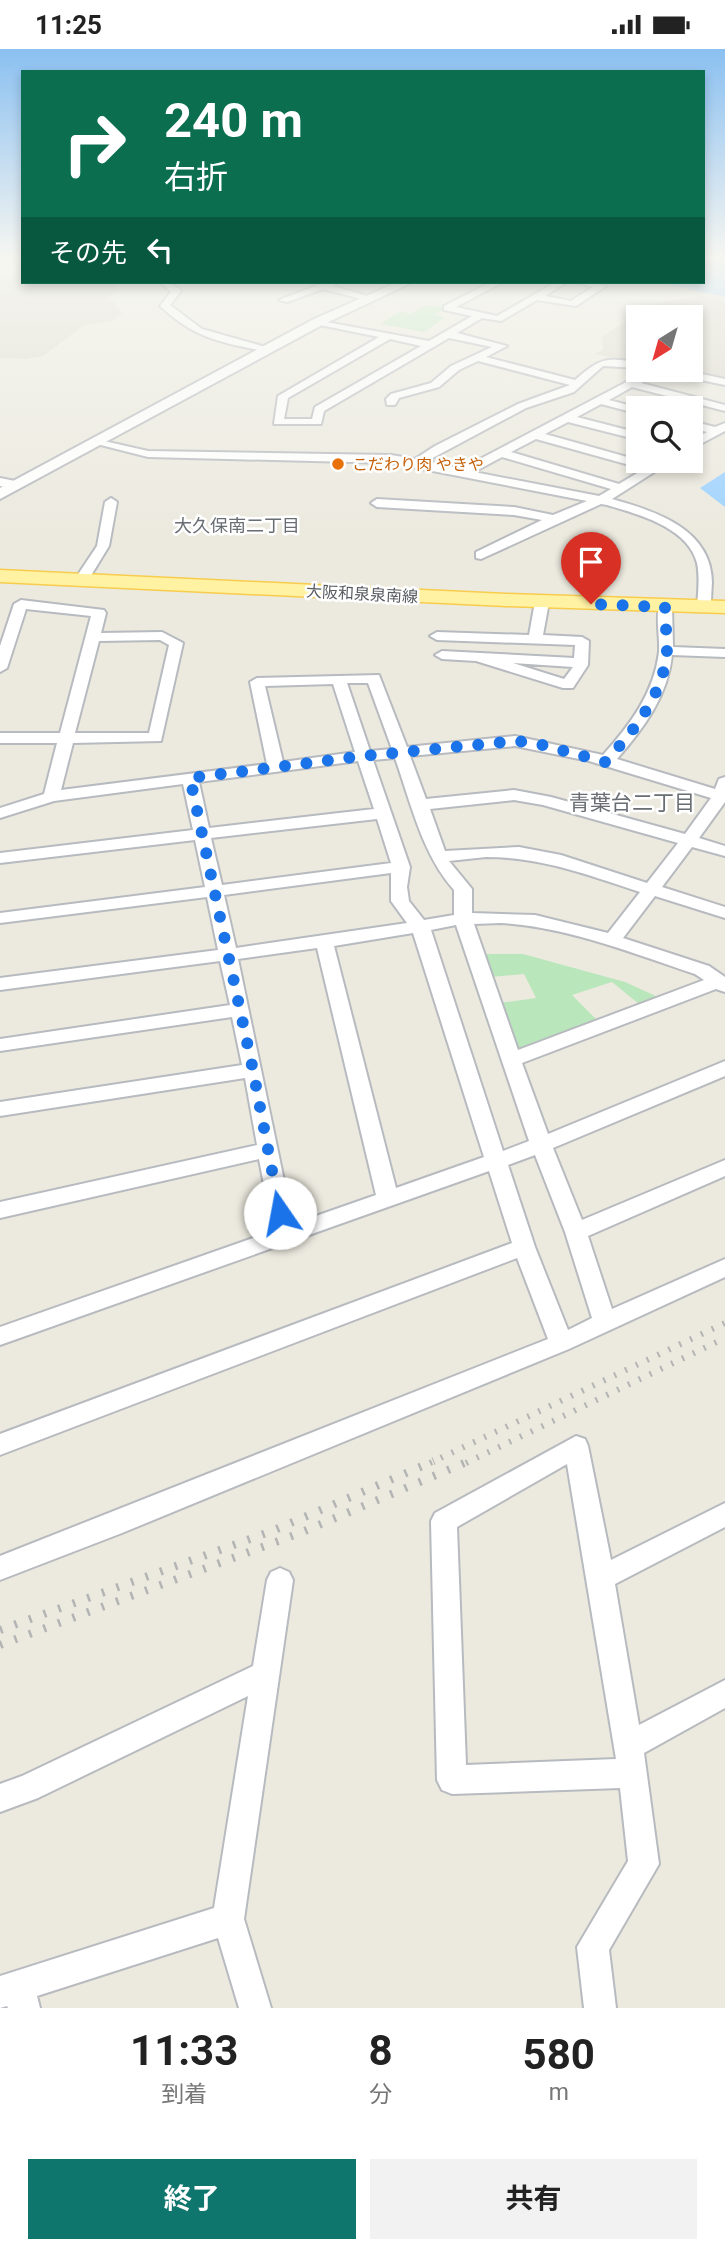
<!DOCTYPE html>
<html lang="ja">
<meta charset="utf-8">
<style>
:root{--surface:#fff;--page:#f2f2f2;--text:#222;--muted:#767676;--accent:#0f766e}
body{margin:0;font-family:Roboto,"Noto Sans JP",sans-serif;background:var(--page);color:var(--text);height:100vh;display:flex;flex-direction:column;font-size:26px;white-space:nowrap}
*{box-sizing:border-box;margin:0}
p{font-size:23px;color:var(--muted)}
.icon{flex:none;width:38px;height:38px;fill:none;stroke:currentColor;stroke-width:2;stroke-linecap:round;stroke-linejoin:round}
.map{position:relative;height:1959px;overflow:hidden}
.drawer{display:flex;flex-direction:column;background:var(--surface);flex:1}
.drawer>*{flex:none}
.hud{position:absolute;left:21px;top:21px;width:684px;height:214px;border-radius:0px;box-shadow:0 4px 10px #0003;background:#0b6e4f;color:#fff;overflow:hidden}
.needle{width:46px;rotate:217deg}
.controls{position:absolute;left:626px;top:256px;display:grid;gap:14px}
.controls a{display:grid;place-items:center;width:77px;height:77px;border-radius:0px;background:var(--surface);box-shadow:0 4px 10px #0003;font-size:35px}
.pin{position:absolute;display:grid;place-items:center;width:60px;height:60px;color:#fff;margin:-72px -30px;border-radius:50% 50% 50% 0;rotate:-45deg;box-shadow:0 0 7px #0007}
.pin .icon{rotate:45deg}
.me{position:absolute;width:77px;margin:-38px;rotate:348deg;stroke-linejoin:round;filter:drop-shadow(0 0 5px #0008)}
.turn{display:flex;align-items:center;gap:24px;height:147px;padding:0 28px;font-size:32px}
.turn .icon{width:91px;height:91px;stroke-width:2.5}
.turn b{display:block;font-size:49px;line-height:60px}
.then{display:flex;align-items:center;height:66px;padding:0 28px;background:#0003;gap:14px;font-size:26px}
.eta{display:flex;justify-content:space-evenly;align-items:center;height:119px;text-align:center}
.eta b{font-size:42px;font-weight:700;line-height:49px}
.cta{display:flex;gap:14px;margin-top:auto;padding:14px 28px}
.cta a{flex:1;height:80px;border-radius:0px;background:var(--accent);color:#fff;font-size:28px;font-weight:700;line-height:80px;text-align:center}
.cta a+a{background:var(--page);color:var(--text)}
.status{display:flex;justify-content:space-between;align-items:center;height:49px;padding:0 35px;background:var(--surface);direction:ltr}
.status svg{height:19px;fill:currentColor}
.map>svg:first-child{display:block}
.education{fill:#dcd9ce}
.green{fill:#bae6bb}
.water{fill:#9dd2ff}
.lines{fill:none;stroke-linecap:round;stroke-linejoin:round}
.minor-casing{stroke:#b7babf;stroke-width:4}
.tertiary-casing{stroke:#b7babf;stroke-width:4}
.primary-casing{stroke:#f8cc4d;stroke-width:3}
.minor{fill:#fff;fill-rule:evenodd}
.tertiary{fill:#fff;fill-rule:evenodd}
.primary{fill:#fff2a2;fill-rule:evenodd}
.rail-far1{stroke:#b3b4b4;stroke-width:6;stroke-dasharray:2 10;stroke-linecap:butt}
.rail{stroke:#b3b4b4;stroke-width:8;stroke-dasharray:2.5 13;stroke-linecap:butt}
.route{stroke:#1a73e8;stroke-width:12;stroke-dasharray:0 21.6}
.food-dot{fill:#e8710a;stroke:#fff;stroke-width:2.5}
.labels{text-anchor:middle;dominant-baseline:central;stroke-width:5;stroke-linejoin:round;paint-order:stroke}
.far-food-label{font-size:16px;fill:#c56008;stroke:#fff;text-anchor:start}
.far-street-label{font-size:16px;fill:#585c61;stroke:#fff}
.far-neighbourhood-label{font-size:18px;fill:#696e73;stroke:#fff}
.neighbourhood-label{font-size:21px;fill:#696e73;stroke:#fff}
</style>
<div class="status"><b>11:25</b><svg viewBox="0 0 49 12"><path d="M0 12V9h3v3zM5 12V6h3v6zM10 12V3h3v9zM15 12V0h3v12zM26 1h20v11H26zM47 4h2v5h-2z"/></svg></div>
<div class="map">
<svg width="725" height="1959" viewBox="0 0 725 1959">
<rect width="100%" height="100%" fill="#eceadf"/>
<path class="education" d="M23 226V233H121L109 248 122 264 112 272 83 277 43 307 26 310 0 309V231Z
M701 247 725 253V330L674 320H691V268H639V314L595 305 603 301 602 288 654 254Z"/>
<path class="green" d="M425 257 450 258 435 265 444 269 424 283 381 275 400 262 410 265Z
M484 905H523L625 933 658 948 639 955 612 933 572 946 597 971 524 999 517 998 500 954 536 949 524 925 491 928Z"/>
<path class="water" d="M704 210H725V248L657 233H704Z
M725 423V458L700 439Z"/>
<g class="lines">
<g class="minor-casing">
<path id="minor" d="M160 233C169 233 174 235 181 242L170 256 202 280 273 300 268 303C221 293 197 291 160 257L171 243Z
M326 233H338L333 237 374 249 369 252 323 240 287 253 279 251Z
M491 233H503L456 258 497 267 556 233H567L545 247 571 252 593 238 575 233H593L606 237 576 257 537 251 501 272 482 269 457 284 507 297 486 308 575 331C602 308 604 309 639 313V319L603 317 574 343 526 359 427 412 461 420 651 320H679L725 330V336L661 323 641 334 725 356V362L632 338 609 351 639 359V365L601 355 577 368 639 384V391L568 373 545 385 652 415 658 411H673L612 450C655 462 712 480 712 534 711 543 712 553 709 561L704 562 697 558C698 544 700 528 697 514 688 478 637 465 607 456L601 455 481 510 476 509V503L542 471 514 466 377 458 371 454 377 450 514 458 553 466 587 452 391 414 148 408 89 393 95 390 148 402 391 406 415 410 435 397 518 355 570 336 478 312 459 321 439 338 399 349 395 356H387L386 350 391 345 431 334 451 317 492 298 449 289 324 362 321 375H274L278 347 379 288 315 275V271L429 292 472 267 444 261V257ZM390 290 421 297 315 358 312 370H284L288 349ZM536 390 644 420 619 435 511 403ZM502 408 611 440 599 447 474 423Z
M691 372 715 378 725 374V382L691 400V392L707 383 691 379Z
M0 429 20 433 22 436 16 440 0 437Z
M111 449 117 453 109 497 87 533H77L75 530 97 497 105 453Z
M542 549 549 553 543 586 582 588 589 592 588 616 573 639H563L476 612 442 610 435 606 442 602 574 609 575 596 437 591 430 587 437 583 529 586 535 553ZM513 614 573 618 564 630Z
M21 551 104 561 106 564 101 584 162 583 183 594 161 692 73 694 61 741 267 715 250 633 257 629 379 626 407 698 515 687 603 706C630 676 654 644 659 603 660 587 655 568 660 554L665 553 672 557 673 598 725 600V608L672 606C668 647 643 680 617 710L715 740 719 730 725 728V753L699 789 725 797V807L692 798 662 838 725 858V869L655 847 623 889 709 917 725 928V943L716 940 522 1014 548 1085 725 1012V1027L553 1099 582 1171 725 1111V1127L588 1187 612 1260 725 1210V1228L569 1300 122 1484 0 1531V1507L548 1290 517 1209 0 1406V1385L512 1194 489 1122 0 1296V1278L273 1182 259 1110 0 1169V1153L257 1096 245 1029 0 1067V1053L242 1016 232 968 0 1002V990L230 956 220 912 0 941V929L218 901 207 848 0 874V864L205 838 195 791 0 814V804L193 781 183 735 54 752 0 769V759L44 745 57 694H0V684H60L91 567 26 560 7 619 0 623V597L14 555ZM160 591 169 596 149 684H75L99 592ZM347 634H368L392 700 370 702ZM333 635 355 703 283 713 265 637ZM515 697 589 712 711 749 685 785 551 748 514 741 426 750 410 707ZM395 709C411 754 422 805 454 841V866L424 871 409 852 407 838 410 818 373 711ZM358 712 374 760 209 779 199 733ZM514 751 543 756 678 794 647 834 561 806 519 798 445 802 430 760ZM377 770 391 814 222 836 211 789ZM486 808C542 808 588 826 640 843L608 884 535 866 472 864V840L449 812ZM391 824V852L407 874 236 899 224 846ZM501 874C568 878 632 904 695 925L704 931 518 1001 474 875ZM456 876 529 1092 503 1102 431 881ZM413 884 484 1108 396 1139 334 897ZM317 899 376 1146 293 1175 238 910ZM535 1106 565 1183 592 1269 568 1281 535 1198 508 1116Z
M576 1387 585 1390 588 1397 611 1511 725 1454V1478L615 1535 639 1676 725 1631V1659L644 1704 659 1815 609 1901 616 1959H584L577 1898 628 1812 620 1739 452 1745 442 1741 437 1731 431 1472 435 1464ZM567 1415 616 1710 466 1716 457 1478Z
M280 1519 289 1523 293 1531 244 1870 271 1959H239L218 1889 37 1947 40 1959H8L7 1957 0 1959V1927L214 1859 248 1647 38 1749 0 1763V1735L22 1727 253 1617 267 1531 271 1523Z"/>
</g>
<g class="tertiary-casing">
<path id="tertiary" d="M398 233H413L322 276 0 450V439L314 270Z"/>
</g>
<g class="primary-casing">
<path id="primary" d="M0 521 506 545 725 552V564L506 557 0 533Z"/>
</g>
<use href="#minor" class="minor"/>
<use href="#tertiary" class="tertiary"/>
<use href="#primary" class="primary"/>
<path class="rail-far1" d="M430 1414 725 1274
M466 1414 725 1289"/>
<path class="rail" d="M0 1581 272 1482 434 1412
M0 1596 300 1484 469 1412"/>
</g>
<linearGradient id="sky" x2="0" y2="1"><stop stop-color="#8ac0f1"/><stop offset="0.43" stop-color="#f6f6f1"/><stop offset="1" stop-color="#f6f6f1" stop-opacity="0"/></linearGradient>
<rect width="725" height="484" fill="url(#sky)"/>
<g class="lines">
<path class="route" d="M280 1164 253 1021 190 729 364 707 515 692 535 694 605 713C634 682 664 645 667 601 667 587 665 572 665 558L591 555"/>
</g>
<circle class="food-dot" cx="338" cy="415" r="7"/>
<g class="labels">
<g class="far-food-label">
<text x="352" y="415">こだわり肉 やきや</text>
</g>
<g class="far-street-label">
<text transform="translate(362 545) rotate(3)">大阪和泉泉南線</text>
</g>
<g class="far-neighbourhood-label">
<text x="237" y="476">大久保南二丁目</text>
</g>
<g class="neighbourhood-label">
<text x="632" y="754">青葉台二丁目</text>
</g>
</g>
</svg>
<div class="controls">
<a><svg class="needle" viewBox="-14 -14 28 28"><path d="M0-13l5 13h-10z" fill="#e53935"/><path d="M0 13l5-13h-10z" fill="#767676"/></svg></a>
<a><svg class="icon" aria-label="search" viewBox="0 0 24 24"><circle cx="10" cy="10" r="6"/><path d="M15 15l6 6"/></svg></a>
</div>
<div class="pin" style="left:591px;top:555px;background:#d93025"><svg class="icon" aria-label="arrive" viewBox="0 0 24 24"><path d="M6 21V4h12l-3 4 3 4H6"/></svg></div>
<svg class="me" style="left:280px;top:1164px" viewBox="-20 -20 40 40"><circle r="19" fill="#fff"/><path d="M0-13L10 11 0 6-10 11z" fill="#1a73e8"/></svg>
<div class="hud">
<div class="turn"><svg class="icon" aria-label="right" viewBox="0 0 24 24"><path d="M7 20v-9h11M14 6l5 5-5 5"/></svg><div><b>240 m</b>右折</div></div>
<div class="then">その先<svg class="icon" aria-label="left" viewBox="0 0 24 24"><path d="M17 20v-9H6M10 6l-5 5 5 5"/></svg></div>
</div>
</div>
<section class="drawer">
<div class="eta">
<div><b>11:33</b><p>到着</p></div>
<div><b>8</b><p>分</p></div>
<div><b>580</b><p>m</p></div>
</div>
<div class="cta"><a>終了</a><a>共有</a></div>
</section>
